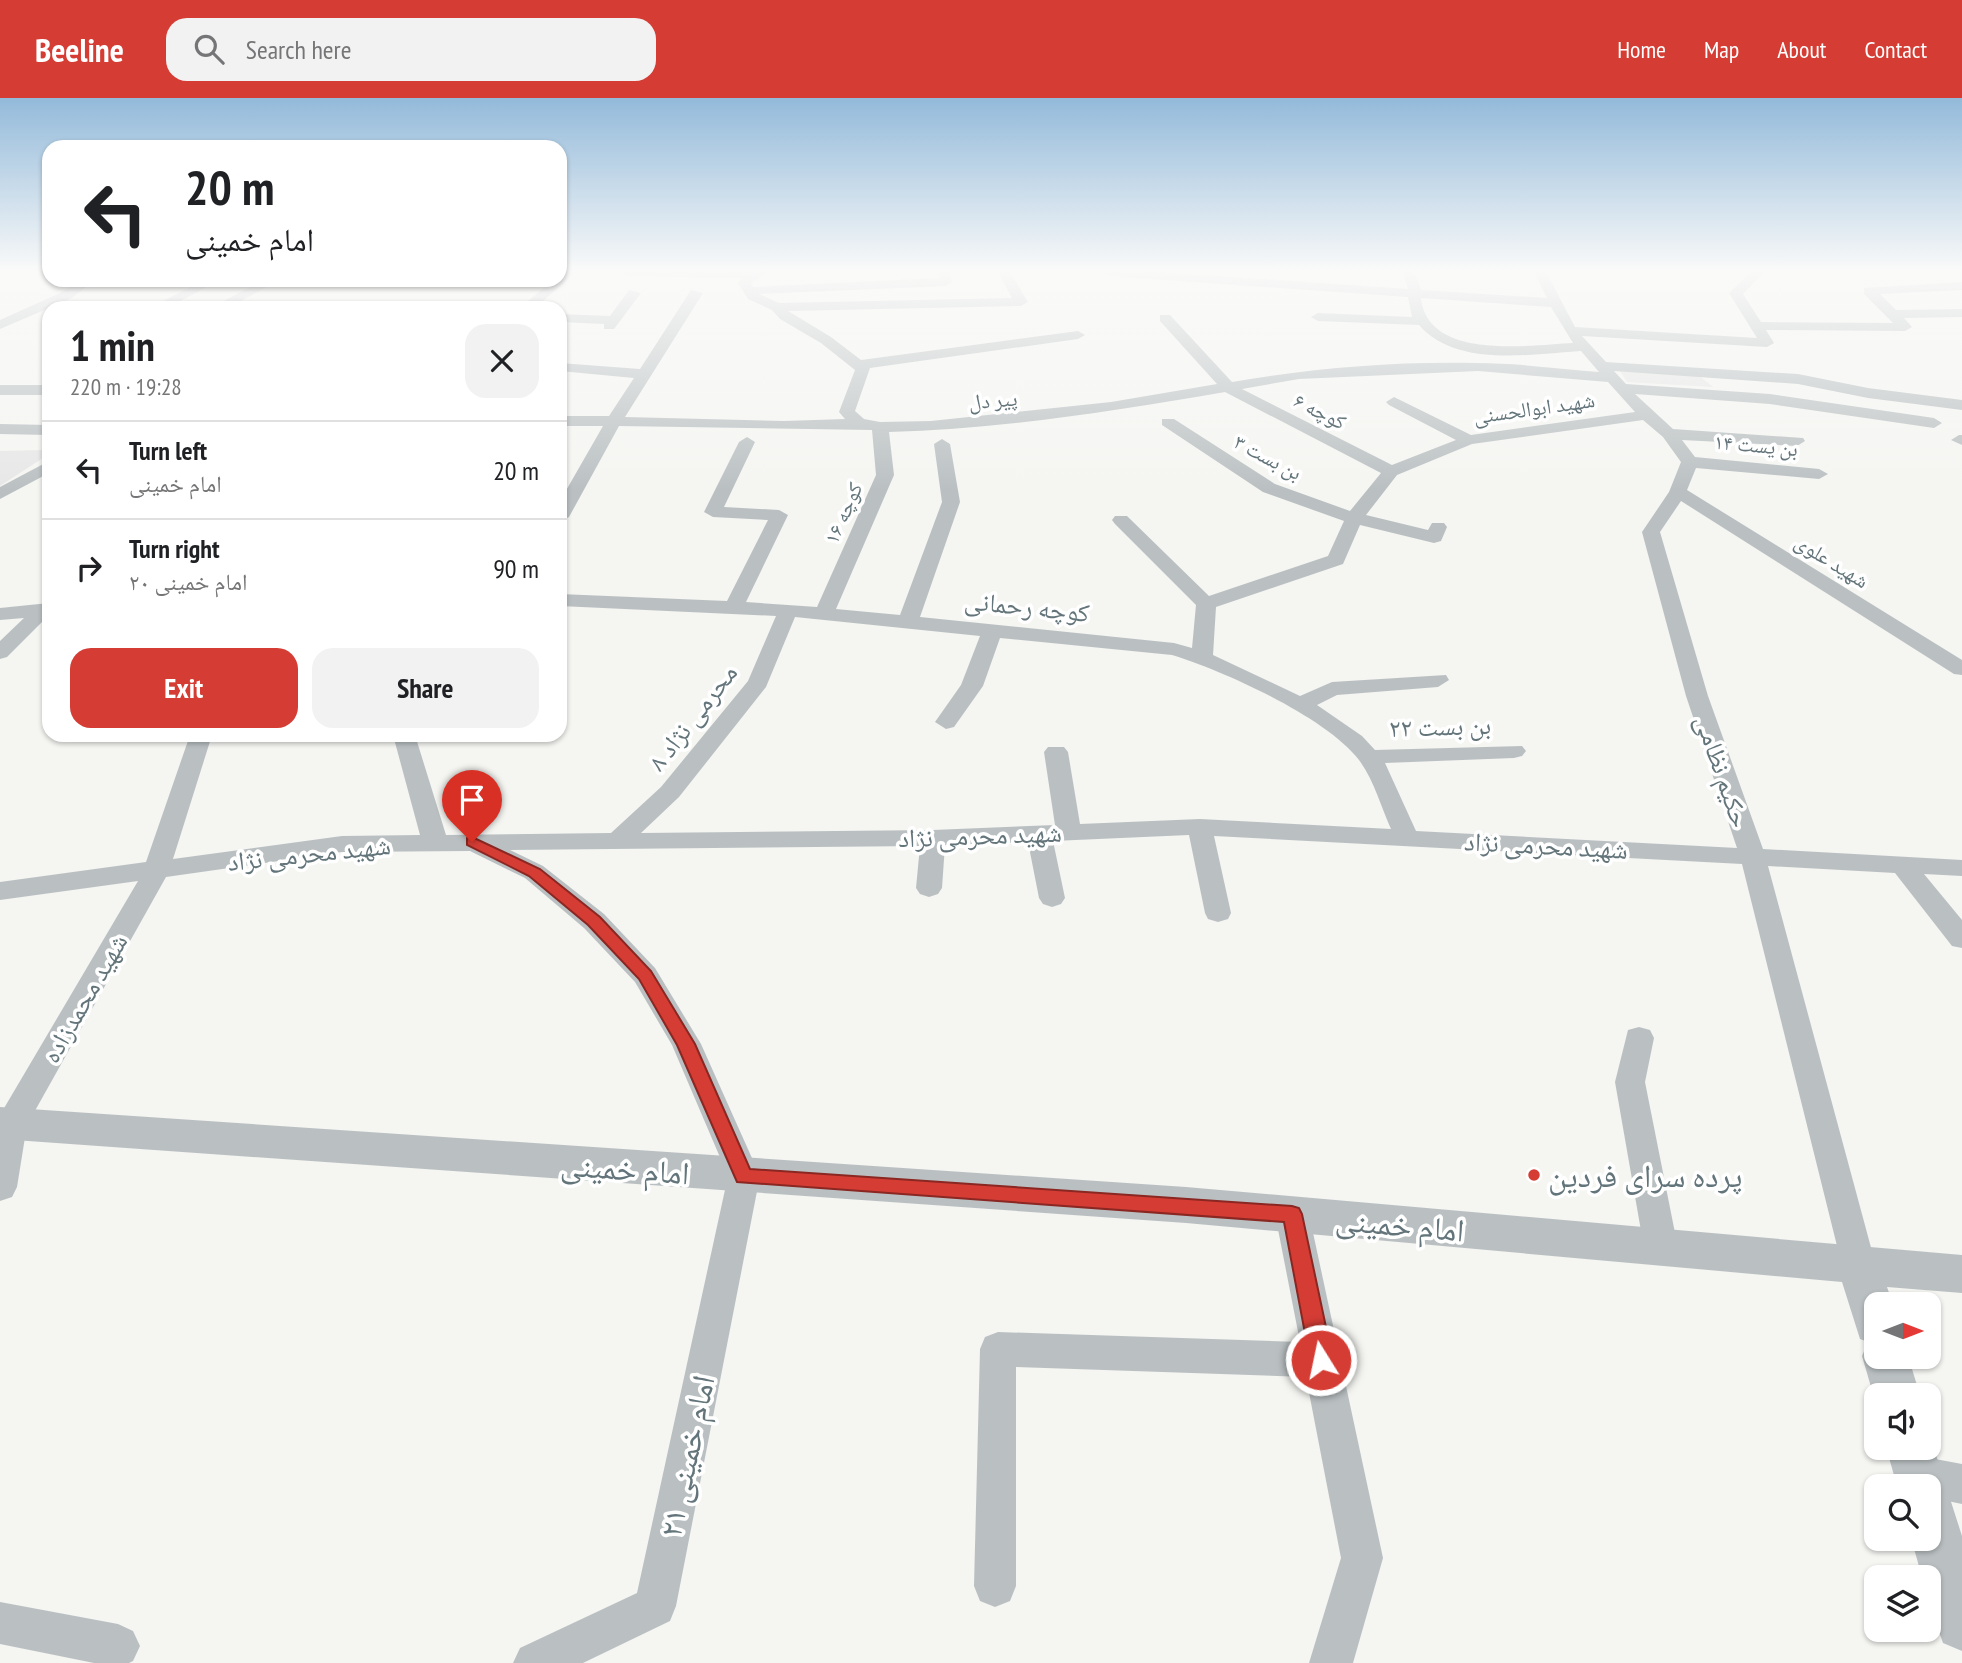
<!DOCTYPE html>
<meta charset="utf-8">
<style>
:root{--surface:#fff;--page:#f2f2f2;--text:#202124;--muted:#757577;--line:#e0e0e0;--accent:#d43c34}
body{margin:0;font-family:"PT Sans Narrow","Noto Naskh Arabic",sans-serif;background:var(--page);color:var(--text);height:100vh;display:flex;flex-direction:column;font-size:26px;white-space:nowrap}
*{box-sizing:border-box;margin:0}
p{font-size:23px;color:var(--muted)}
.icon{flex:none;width:38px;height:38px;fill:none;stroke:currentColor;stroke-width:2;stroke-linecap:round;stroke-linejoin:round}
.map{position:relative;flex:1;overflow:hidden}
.side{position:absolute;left:42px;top:203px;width:525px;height:441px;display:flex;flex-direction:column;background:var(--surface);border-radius:21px;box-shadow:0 2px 5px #0004}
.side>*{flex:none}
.hud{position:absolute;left:42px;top:42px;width:525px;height:147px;border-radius:21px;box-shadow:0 2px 5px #0004;background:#fff;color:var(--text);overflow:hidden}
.needle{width:46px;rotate:90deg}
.controls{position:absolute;left:1864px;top:1194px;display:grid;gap:14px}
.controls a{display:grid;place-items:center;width:77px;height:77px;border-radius:14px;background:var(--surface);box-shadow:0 2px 5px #0004;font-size:35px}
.pin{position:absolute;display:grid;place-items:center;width:60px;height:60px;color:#fff;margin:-72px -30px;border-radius:50% 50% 50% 0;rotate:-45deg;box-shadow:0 0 7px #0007}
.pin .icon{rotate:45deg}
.me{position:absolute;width:77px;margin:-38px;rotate:350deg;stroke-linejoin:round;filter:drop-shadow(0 0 5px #0008)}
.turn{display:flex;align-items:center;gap:24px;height:147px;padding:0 28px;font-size:32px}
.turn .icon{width:91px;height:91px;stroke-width:2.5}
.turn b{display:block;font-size:49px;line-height:60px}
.round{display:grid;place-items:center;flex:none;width:74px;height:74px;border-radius:21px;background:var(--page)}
.head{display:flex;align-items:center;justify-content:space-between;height:119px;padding:0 28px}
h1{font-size:42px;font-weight:700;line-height:52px}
.button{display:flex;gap:14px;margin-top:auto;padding:14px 28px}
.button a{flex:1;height:80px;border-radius:21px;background:var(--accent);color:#fff;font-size:28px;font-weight:700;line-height:80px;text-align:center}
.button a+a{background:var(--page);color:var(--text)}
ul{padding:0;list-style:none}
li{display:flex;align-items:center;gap:21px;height:98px;padding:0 28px;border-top:2px solid var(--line)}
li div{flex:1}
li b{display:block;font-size:26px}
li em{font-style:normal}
header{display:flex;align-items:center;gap:42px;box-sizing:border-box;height:98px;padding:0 35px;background:var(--accent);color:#fff}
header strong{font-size:33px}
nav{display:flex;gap:38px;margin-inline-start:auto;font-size:24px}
.search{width:490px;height:63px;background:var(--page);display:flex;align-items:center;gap:18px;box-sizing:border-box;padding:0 24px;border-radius:21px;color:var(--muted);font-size:26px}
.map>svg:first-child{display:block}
.built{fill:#e6e7e6}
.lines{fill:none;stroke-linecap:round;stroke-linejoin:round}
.minor{fill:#bac0c2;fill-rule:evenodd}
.tertiary{fill:#bac0c2;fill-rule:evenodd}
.route{fill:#d43c34;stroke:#8a2722;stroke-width:2}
.poi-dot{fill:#d43c34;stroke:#fff;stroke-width:2.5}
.labels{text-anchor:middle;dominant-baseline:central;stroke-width:7;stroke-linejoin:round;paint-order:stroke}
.far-street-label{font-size:21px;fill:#63757b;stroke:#fff}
.street-label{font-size:26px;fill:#63757b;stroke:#fff}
.near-street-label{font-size:32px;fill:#63757b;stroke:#fff}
.near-poi-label{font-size:32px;fill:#63757b;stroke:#fff;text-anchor:start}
</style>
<header>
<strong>Beeline</strong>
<div class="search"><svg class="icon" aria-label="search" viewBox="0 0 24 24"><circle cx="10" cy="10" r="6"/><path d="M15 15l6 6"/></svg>Search here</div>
<nav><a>Home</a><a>Map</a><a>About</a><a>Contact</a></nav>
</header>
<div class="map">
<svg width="1962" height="1565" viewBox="0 0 1962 1565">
<rect width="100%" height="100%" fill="#f5f5f2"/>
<path class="built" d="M1620 273 1697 276 1713 289 1627 284Z
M49 352V356L0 388V353Z"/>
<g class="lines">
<path class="minor" d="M563 174H576L535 210H520L553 182H560Z
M621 174H768L751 185 753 189 939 180 937 174H949L952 184 946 188 759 196 779 205 1012 200 998 174H1010L1028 204 1021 208 788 213 831 239 861 262 1078 233 1085 237 1078 241 870 270 855 313 864 321 880 324 931 323 1111 304 1217 286 1160 223V217H1170L1232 284C1313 270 1395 263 1477 265 1518 265 1559 271 1599 274L1581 253C1530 256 1457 270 1419 227L1318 223 1311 219 1318 215 1412 219 1408 199 1109 178 1103 174H1160L1408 191 1403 174H1415L1421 192 1547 200 1534 174H1546L1575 229 1757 240 1729 195 1751 174H1764L1743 196 1761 224 1893 225 1864 196V190L1962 184V192L1880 196 1896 212 1962 211V219L1904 220 1912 229 1905 233 1766 232 1774 245 1767 249 1582 238 1606 264 1798 276 1868 290 1962 302V312L1868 300 1798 286 1614 273 1626 286 1770 296 1934 320 1942 325 1934 330 1770 306 1635 296 1673 331 1803 340 1805 343 1797 348 1682 342 1695 359 1819 371 1828 376 1819 381 1696 370 1687 392 1962 562V577L1954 576 1681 403 1660 434 1708 598 1763 751 1962 762V778L1924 776 1962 822V850L1952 848 1895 775 1768 768 1876 1168 1871 1179 1859 1183 1847 1179 1842 1168 1742 766 1214 738 1231 815 1228 821 1218 824 1208 821 1205 815 1189 737 1053 743 1065 800 1061 806 1052 809 1043 806 1039 800 1028 744 945 747 942 790 938 796 929 799 920 796 916 790 920 748 510 752 543 768 604 816 655 870 701 946 760 1078 676 1508 670 1523 583 1565H513L520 1550 637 1495 728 1078 672 947 635 884 584 830 525 780 470 753 342 754 166 779 27 1027 17 1089 12 1099 0 1103V1017L138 783 0 802V784L146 764 190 637H212L173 761 342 738 420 737 393 637H415L446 737 611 735 661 689 748 583 776 518 560 508V496L727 503 768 422 713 419 704 414 739 344 747 339 755 344 724 409 779 412 788 417 746 504 817 509 876 377 872 332 619 328 569 419 560 424V403L603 328H560V318H609L634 280 560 273V265L640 271 691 192 703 195 625 319 784 323 845 321 839 314 855 272 821 245 780 221 772 212 748 201 738 185 742 180 627 178ZM1421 200 1551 209 1573 245C1529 247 1428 263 1421 200ZM1478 273 1608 284 1635 314 1471 337 1394 299 1386 304 1389 307 1456 342 1392 367 1242 291 1299 281ZM1225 294 1381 375 1350 413 1275 386 1174 321H1162V327L1263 394 1344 423 1328 458 1209 498 1127 418H1115L1112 422 1115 426 1196 507 1192 550 1174 545 920 519 960 404 950 346 942 341 934 346 942 404 900 517 836 511 894 377 889 334C1001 331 1114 313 1225 294ZM1643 322 1663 339 1681 364 1669 394 1642 434 1686 598 1737 750 1416 733 1385 665 1514 660 1522 658 1526 653 1522 648 1375 652 1362 638 1317 607 1337 597 1438 589 1449 582 1446 577 1332 584 1300 598 1213 557 1216 509 1343 466 1360 427 1434 445 1441 443 1447 429 1444 425H1432L1428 432 1366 417 1397 377 1472 346ZM795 519 980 538 961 587 935 624 946 631 954 629 983 588 1000 540 1172 557C1224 573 1326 619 1359 662 1374 682 1381 709 1391 731L1200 721 1080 726 1068 654 1064 649H1048L1044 654 1055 727 933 732 641 735 679 699 766 589Z
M81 182H96L70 201 0 231V222L60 195Z
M204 182H220L167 210H150Z
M263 182H279L228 210H211Z
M629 192 641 195 614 231H604V226L560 224V216L610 218Z
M409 205 423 207 425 210H403Z
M0 287H49V297H0Z
M0 326 49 327V337L0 336Z
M1959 337H1962V347L1951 342Z
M49 363V375L0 401V389Z
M49 505V517L7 559 0 561V543L24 520 0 522V510Z
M1639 929 1650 932 1654 940 1645 984 1678 1150 1673 1161 1661 1165 1649 1161 1644 1150 1615 984 1628 932Z
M1292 1102 1304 1106 1309 1116 1383 1460 1353 1565H1309L1341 1460 1306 1279 1016 1269V1488L1010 1503 995 1509 980 1503 974 1488 980 1251 985 1239 998 1234 1300 1244 1275 1116 1280 1106Z
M1919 1358 1962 1366V1406L1928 1399V1388H1903L1899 1378 1905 1364Z
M0 1504 118 1526 133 1533 140 1548 133 1563 129 1565H94L0 1546Z"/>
<path class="tertiary" d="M0 1009 1186 1089 1962 1157V1195L1887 1189 1893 1206H1876V1258H1908L1920 1297H1876V1306L1862 1258 1868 1244 1860 1241 1842 1184 1186 1125 0 1041Z
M1928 1332 1962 1438V1553L1943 1545 1928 1503V1479H1922L1911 1440H1928V1388H1897L1886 1349H1928Z"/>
</g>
<linearGradient id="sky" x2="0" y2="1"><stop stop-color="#93bada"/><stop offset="0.44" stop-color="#fafaf9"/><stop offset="1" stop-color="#fafaf9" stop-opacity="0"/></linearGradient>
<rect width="1962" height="393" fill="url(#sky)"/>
<path class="route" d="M472 739 540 771 600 819 651 873 695 946 750 1071 1292 1108 1299 1110 1302 1116 1333 1262 1329 1269 1321 1272 1313 1269 1310 1262 1284 1124 737 1084 677 947 639 881 588 827 529 778 467 747V740Z"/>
<circle class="poi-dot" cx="1534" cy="1077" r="7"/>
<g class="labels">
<g class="far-street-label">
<text transform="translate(993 302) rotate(-5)">پیر دل</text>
<text transform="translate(1534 310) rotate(-8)">شهید ابوالحسنی</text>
<text transform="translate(1320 313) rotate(27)">کوچه ۶</text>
<text transform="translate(1756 347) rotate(5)">بن یست ۱۴</text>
<text transform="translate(1268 359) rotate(28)">بن بست ۳</text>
<text transform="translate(843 415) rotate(-66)">کوچه ۱۶</text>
<text transform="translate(1832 463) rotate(32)">شهید علوی</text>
</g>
<g class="street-label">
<text transform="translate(1027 508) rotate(6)">کوچه رحمانی</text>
<text transform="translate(692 619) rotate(-52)">محرمی نژاد ۸</text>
<text transform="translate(1440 628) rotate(-2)">بن بست ۲۲</text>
<text transform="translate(1723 673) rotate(71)">حکیم نظامی</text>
<text transform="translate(980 737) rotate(-2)">شهید محرمی نژاد</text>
<text transform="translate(1546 747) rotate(3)">شهید محرمی نژاد</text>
<text transform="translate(309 755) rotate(-6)">شهید محرمی نژاد</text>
<text transform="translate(84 900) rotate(-60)">شهید محمدزاده</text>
</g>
<g class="near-street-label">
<text transform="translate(625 1070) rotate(4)">امام خمینی</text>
<text transform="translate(1400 1126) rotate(5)">امام خمینی</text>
<text transform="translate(686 1358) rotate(-78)">امام خمینی ۲۱</text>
</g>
<g class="near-poi-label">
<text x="1548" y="1077">پرده سرای فردین</text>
</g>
</g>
</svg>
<div class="controls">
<a><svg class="needle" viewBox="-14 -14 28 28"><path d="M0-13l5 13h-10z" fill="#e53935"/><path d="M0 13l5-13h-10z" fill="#757577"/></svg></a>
<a><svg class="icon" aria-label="sound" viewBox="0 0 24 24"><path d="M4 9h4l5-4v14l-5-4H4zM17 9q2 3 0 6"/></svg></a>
<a><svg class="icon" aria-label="search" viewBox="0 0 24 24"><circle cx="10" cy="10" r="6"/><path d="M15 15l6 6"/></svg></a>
<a><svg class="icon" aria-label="layers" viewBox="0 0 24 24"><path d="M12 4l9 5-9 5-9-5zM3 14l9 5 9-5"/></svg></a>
</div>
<div class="pin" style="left:472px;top:744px;background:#d93025"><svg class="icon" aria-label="arrive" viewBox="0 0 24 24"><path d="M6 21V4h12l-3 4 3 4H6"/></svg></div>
<svg class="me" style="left:1321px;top:1262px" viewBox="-20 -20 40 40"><circle r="17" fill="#d43c34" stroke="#fff" stroke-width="3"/><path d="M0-11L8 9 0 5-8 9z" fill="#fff"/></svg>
<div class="hud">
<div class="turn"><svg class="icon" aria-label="left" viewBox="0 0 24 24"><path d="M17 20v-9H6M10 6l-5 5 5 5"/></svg><div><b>20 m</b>امام خمینی</div></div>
</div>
<section class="side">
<div class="head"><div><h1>1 min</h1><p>220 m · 19:28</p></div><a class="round"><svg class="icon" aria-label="close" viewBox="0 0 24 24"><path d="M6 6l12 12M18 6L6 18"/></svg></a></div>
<ul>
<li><svg class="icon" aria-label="left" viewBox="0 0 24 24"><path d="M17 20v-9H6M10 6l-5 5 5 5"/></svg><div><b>Turn left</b><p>امام خمینی</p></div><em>20 m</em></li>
<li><svg class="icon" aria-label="right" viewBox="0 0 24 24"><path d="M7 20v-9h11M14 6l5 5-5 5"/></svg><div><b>Turn right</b><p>امام خمینی ۲۰</p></div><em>90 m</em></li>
</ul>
<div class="button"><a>Exit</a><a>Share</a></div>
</section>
</div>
